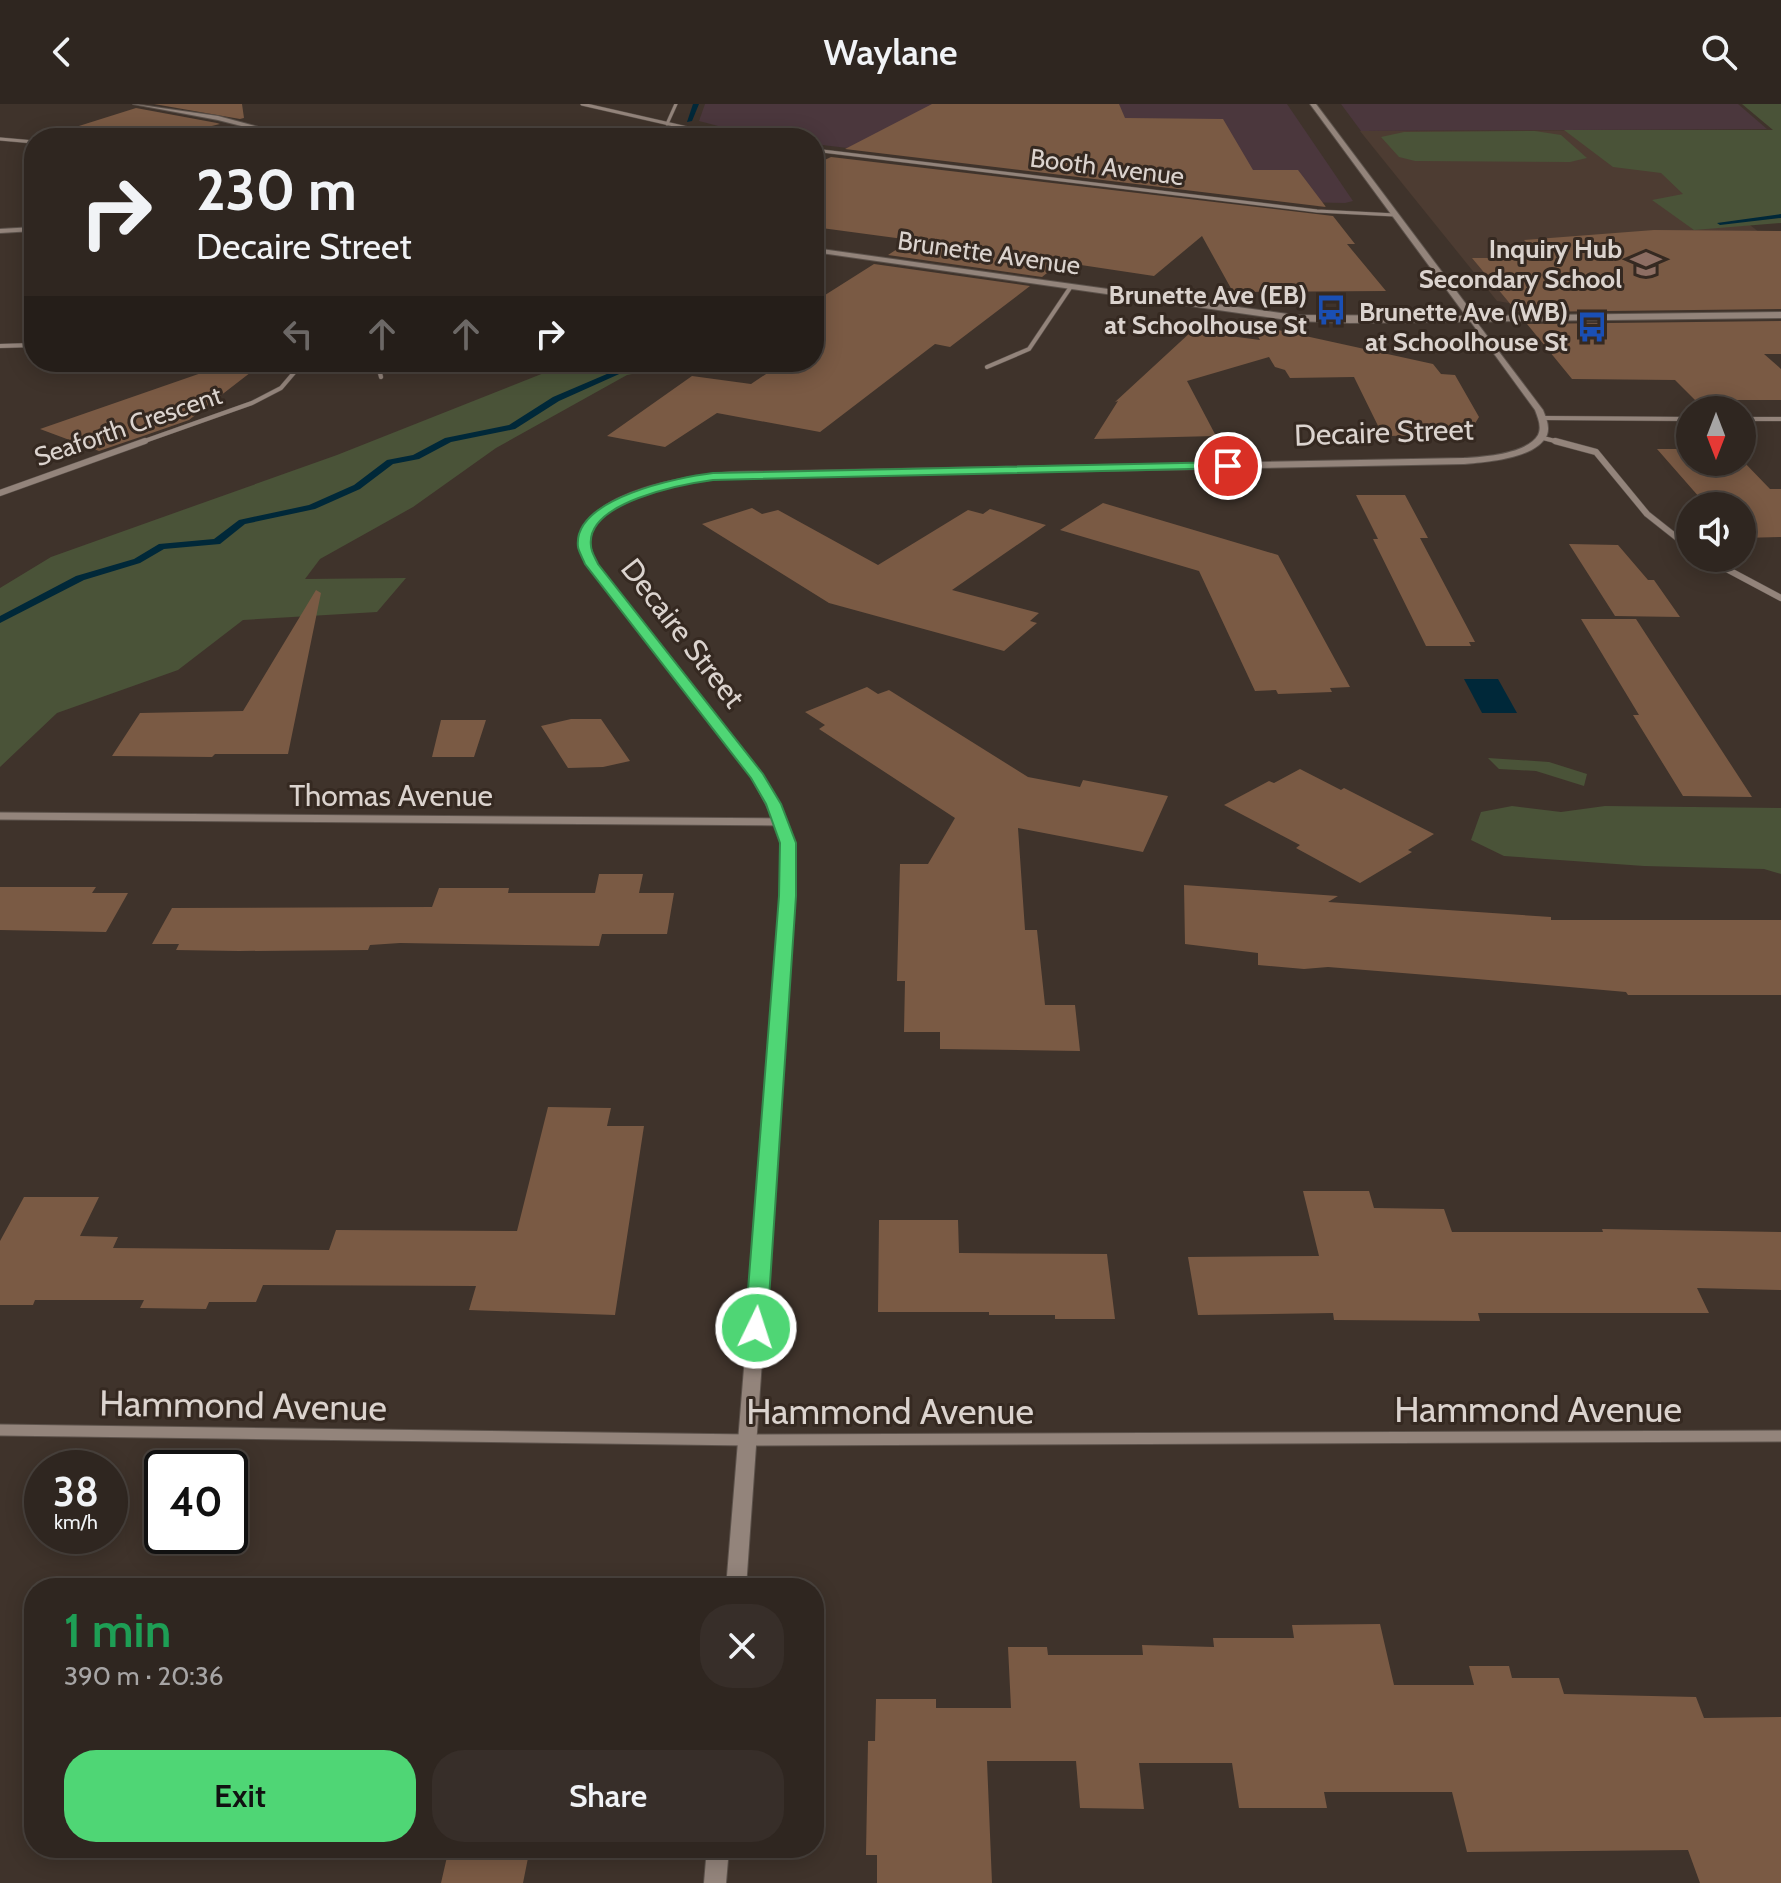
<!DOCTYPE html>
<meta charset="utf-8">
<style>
:root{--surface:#2f2620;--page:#372e29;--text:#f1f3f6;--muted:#a7a5a5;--line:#4a433e;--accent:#4fd675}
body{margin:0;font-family:Cabin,sans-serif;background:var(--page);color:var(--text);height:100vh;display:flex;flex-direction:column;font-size:30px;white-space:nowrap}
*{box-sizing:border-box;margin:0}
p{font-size:26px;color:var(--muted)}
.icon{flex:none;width:44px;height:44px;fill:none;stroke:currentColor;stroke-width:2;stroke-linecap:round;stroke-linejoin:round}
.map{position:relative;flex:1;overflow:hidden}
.sheet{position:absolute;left:24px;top:1474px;width:800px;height:280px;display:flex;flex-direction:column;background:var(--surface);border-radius:32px;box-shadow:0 4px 20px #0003,0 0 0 2px var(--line)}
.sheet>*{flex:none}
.guide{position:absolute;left:24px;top:24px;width:800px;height:244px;border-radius:32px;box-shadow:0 4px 20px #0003,0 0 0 2px var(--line);background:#2f2620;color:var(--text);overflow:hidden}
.needle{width:52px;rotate:180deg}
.fabs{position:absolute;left:1676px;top:292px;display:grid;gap:16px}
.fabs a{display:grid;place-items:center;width:80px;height:80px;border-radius:50%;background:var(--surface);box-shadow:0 4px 20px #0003,0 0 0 2px var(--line);font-size:40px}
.speed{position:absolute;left:24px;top:1346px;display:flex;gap:16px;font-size:40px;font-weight:700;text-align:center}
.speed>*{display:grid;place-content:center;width:104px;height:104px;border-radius:50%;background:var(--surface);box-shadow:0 4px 20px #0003,0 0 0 2px var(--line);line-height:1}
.speed small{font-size:20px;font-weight:400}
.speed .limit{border:4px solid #111;border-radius:12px;background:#fff;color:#111}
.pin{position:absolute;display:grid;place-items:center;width:68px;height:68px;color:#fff;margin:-34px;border:4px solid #fff;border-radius:50%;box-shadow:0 2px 8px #0007}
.me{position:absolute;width:88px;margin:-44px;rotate:4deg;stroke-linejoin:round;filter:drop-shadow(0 0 6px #0008)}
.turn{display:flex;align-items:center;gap:28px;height:168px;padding:0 40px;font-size:36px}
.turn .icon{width:104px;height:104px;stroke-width:2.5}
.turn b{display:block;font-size:56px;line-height:68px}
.lanes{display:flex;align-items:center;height:76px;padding:0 40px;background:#0003;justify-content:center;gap:40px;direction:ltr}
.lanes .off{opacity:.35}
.round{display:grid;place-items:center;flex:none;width:84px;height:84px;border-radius:32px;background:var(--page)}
.overview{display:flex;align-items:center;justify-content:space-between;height:136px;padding:0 40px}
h1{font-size:48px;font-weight:600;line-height:60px;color:#1e9e55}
.cta{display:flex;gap:16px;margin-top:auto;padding:16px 40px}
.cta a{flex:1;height:92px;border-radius:32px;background:var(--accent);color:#111;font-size:32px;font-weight:600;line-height:92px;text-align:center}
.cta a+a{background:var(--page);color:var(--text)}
header{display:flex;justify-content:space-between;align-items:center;height:104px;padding:0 40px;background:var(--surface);font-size:36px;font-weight:600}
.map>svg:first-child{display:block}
.industrial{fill:#4b373d}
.education{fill:#4d3c32}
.green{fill:#4a5338}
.water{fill:#002839}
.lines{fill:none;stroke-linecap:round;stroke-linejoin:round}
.stream{fill:#002839;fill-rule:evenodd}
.building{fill:#7a5a44}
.minor-far4-casing{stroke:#5c524b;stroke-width:4}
.minor-far3-casing{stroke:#5c524b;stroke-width:5}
.minor-far2-casing{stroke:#5c524b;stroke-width:7}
.minor-far1-casing{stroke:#5c524b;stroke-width:9}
.minor-casing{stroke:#5c524b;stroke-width:13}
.tertiary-casing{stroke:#5c524b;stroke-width:2}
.secondary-casing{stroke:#5c524b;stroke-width:2}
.minor-far4{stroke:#93847b;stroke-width:3}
.minor-far3{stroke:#93847b;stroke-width:4}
.minor-far2{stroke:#93847b;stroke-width:6}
.minor-far1{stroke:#93847b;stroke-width:7}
.minor{stroke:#93847b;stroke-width:11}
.tertiary{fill:#93847b;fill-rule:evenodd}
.secondary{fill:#93847b;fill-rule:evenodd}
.route{fill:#4fd675;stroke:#338b4c;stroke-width:2}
.labels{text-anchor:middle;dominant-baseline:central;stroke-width:6;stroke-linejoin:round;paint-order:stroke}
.far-street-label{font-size:26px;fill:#dbd3ce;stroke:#352921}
.far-poi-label{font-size:26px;font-weight:bold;fill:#dbd3ce;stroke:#352921;text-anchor:end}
.street-label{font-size:30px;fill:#dbd3ce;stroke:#352921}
.near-street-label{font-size:36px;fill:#dbd3ce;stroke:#352921}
</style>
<header><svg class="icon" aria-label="back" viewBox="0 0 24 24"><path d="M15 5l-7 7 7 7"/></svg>Waylane<svg class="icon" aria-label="search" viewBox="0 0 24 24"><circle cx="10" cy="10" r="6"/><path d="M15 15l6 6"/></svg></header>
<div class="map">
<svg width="1781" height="1779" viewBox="0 0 1781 1779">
<rect width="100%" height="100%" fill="#3f332b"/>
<path class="industrial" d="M705 0H1287L1353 97 1345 99 1296 98 814 40V34H764L699 17Z
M1341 0H1738L1767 25 1361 27Z"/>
<path class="education" d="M1627 26 1781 145 1520 201 1497 197 1360 27Z"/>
<path class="green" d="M1742 0H1781V119L1694 126 1652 96 1683 90 1661 69 1613 63 1564 26H1773Z
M1535 27 1561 31 1587 54 1570 58 1415 57 1399 53 1381 33 1404 28Z
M552 258H693L627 271 496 344 413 403 320 455 305 475 406 474 377 508 243 516 178 566 57 609 0 663V484L51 453 337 351 549 267Z
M1488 654 1549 658 1587 670 1584 682 1536 667 1499 665Z
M1512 702 1561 708 1605 702 1781 704V770L1764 765 1644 762 1504 752 1471 736 1481 708Z"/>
<path class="water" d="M1464 575H1498L1517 609H1482Z"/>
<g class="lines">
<path class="stream" d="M693 0H699L692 17 687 18Z
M1781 110V114L1720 121 1717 119Z
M635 258H646L559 297 515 325 451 338 419 355 393 360 360 385 315 405 245 420 220 440 164 445 140 459 84 476 0 519V512L76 472 134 455 159 440 214 435 239 416 309 401 354 381 387 356 413 351 445 334 509 321 553 293Z"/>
</g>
<path class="building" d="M154 0H242L244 14 240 15Z
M932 0H1119L1125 14 1223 15 1253 66H1298L1326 103 845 45Z
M136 4 217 19 220 20 162 34H122L63 27Z
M831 53 1333 112 1355 140H1347L1386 187 1233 188 1202 132 1154 172 1061 158 1042 173 888 151 911 136 814 123V61Z
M1654 126 1781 127V205L1517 208 1472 154H1543L1524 136Z
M874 160 1030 182 950 243 935 240 820 328 717 309 665 343 607 332 692 272 751 280 784 258H814V198Z
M1781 217V250H1764L1781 265V296H1695L1675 276 1572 275 1527 220Z
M1251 220 1433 260 1441 270 1455 271 1479 313 1468 331 1383 332 1354 273 1290 274 1285 266 1275 263 1269 253 1187 277 1216 332 1094 335 1118 297 1115 298 1192 227 1260 236Z
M233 258H264L189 316 146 331 99 347 40 325Z
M1657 345H1690V358L1742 356 1770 385H1781V433L1742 434V402H1707Z
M1356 391H1405L1428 434H1420L1475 538H1469L1471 542H1426L1373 435H1378Z
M1103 399 1278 451 1350 583 1330 584 1332 588 1278 590 1276 586 1255 587 1199 467 1060 426Z
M752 404 762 410 778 406 878 461 968 406 983 410 990 405 1046 421 952 486 1039 509 1030 517 1037 519 1004 547 829 499 702 420Z
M1569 440 1618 441 1648 476H1654L1680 513 1615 512Z
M316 486 321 489 288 650H215L212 653 112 652 140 609 243 607Z
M1581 515H1636L1752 693 1683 692 1633 611H1639Z
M867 583 878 590 889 586 1028 673 1080 683 1083 676 1168 692 1143 748 1018 724 1025 826H1037L1045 901H1075L1080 947 940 945V928H904L905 877H897L900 760H928L955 714 819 625 825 621 805 608Z
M571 615H601L630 657 603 663 568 664 541 622Z
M441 616H486L474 653H432Z
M1300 665 1341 686 1344 684 1434 730 1408 746 1412 748 1360 779 1296 744 1300 741 1224 701 1269 677 1274 679Z
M599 770H643L639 789H674L667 830H602L599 842 400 839 370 841 368 846 239 847 176 846 179 840H152L172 804 432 803 439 784H509L508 789H595Z
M1184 781 1338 792 1328 798 1551 813V816H1781V891H1628L1626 888 1477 875 1328 863 1304 865 1258 861V849L1185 840Z
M0 783H96L92 789H128L106 828 0 826Z
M548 1003 611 1004 607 1022H644L615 1211 469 1206 476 1182 263 1181 256 1198H209L206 1205 140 1204 144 1196H35L33 1201H0V1137L24 1093H99L80 1132 118 1133 113 1144 329 1146 336 1126 517 1127Z
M1303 1087H1369L1374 1104 1444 1105 1452 1128H1603L1602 1125 1781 1128V1186L1697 1184 1709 1209H1478L1480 1217 1334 1216 1333 1209 1198 1211 1188 1153 1319 1152Z
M879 1116H958L959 1149 1107 1150 1115 1215H1055V1211H989V1208H878Z
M1380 1520 1394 1581H1474L1469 1562H1509L1512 1574H1559L1564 1590 1696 1593 1704 1614 1781 1613V1779H1700L1688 1746 1467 1748 1452 1688H1324L1327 1704H1239L1232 1659H1139L1144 1705 1080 1704 1076 1657H987L992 1779H877V1751H866L868 1637H875L876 1595H936V1604H1011L1008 1543H1047L1048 1551H1143L1142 1541 1214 1543 1213 1534H1294L1292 1521Z
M449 1744H530L523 1779H441Z"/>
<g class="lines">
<g class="minor-far4-casing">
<path id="minor-far4" d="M582 0 731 34
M667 20 676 0
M0 35 34 38
M814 46 1317 107 1395 111"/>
</g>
<g class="minor-far3-casing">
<path id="minor-far3" d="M0 242 34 241
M377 258 381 273
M987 263 1029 245 1070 184
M1545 314 1690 315
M1742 315H1781
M1543 334 1563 339
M139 339 252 299 281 284 298 264 294 258"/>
</g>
<g class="minor-far2-casing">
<path id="minor-far2" d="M1555 337 1596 348 1647 410 1690 444
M0 389 145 337
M1706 454 1781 494"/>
</g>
<g class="minor-far1-casing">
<path id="minor-far1" d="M0 712 781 718"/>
</g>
<g class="minor-casing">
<path id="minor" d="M0 1326 748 1336 1781 1332"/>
</g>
<g class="tertiary-casing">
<path id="tertiary" d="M34 123V127L0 129V125Z
M1472 212 1543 306C1546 314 1550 322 1547 331 1536 355 1486 358 1464 360L730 374C694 377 597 389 590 436 589 443 594 453 596 460L762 670 787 718 795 746 783 959 746 1484H726L769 959 783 746 775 718 752 674 586 460C584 453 580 443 581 436 587 385 690 372 730 368L1464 354C1483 353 1527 350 1538 331 1542 323 1538 314 1535 306L1468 214Z
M707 1744H729L726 1779H704Z"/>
</g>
<g class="secondary-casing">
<path id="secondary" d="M133 0 218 12 299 34H288L218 16Z
M1310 0H1316L1475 212 1781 208V214L1350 219 1295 217 814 148V144L1295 211 1466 212Z"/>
</g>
<use href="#minor-far4" class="minor-far4"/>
<use href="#minor-far3" class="minor-far3"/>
<use href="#minor-far2" class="minor-far2"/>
<use href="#minor-far1" class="minor-far1"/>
<use href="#minor" class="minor"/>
<use href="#tertiary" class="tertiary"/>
<use href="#secondary" class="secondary"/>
</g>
<path class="route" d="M1228 358 1232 359V364L713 376C683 380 585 398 591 442 591 448 596 455 598 460L763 670 781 700 796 739V792L767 1224 764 1230 756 1233 748 1230 745 1224 779 792 780 739 766 700 751 674 585 460C583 455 579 448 578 443 572 394 680 373 713 369Z"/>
<defs>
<g id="school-bare" transform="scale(2.4)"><path d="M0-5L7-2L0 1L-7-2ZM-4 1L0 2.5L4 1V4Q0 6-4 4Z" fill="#8d6e63" stroke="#352921" stroke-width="2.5" paint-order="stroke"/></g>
<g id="bus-bare" transform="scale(2.4)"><path d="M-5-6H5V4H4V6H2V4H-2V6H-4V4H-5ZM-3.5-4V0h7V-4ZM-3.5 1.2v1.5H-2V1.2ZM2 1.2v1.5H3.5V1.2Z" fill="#1a4fb4" stroke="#352921" stroke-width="2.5" paint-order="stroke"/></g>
</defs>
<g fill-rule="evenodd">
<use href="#school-bare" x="1646" y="160"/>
<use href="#bus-bare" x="1331" y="206"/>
<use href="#bus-bare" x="1592" y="223"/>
</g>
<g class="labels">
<g class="far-street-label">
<text transform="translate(1107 63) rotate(7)">Booth Avenue</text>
<text transform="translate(989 149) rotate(8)">Brunette Avenue</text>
<text transform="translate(128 322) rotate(-19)">Seaforth Crescent</text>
</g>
<g class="far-poi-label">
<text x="1622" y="145">Inquiry Hub<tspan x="1622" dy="30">Secondary School</tspan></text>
<text x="1307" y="191">Brunette Ave (EB)<tspan x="1307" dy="30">at Schoolhouse St</tspan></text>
<text x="1568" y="208">Brunette Ave (WB)<tspan x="1568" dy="30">at Schoolhouse St</tspan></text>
</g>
<g class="street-label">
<text transform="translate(1384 328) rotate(-2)">Decaire Street</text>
<text transform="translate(683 529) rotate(52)">Decaire Street</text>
<text x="391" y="691">Thomas Avenue</text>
</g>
<g class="near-street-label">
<text transform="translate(243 1301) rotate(1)">Hammond Avenue</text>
<text x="1538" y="1305">Hammond Avenue</text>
<text x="890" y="1307">Hammond Avenue</text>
</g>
</g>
</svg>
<div class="fabs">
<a><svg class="needle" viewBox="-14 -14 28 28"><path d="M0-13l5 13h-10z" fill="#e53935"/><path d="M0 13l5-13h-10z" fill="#a7a5a5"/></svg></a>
<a><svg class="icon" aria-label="sound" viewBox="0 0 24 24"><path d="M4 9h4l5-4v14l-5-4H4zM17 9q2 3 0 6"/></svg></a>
</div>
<div class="speed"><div>38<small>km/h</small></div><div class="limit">40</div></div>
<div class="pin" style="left:1228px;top:362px;background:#d93025"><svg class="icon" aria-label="arrive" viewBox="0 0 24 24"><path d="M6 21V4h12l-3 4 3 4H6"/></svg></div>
<svg class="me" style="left:756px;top:1224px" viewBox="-20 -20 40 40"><circle r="17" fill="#4fd675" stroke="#fff" stroke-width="3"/><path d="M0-11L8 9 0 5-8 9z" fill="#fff"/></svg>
<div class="guide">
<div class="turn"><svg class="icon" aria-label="right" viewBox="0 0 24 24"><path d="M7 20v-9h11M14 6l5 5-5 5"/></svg><div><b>230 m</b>Decaire Street</div></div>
<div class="lanes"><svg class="icon off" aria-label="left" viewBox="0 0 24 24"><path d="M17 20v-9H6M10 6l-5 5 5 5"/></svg><svg class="icon off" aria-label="ahead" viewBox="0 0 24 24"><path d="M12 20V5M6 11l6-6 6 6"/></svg><svg class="icon off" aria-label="ahead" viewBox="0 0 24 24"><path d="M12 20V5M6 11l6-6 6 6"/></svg><svg class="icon" aria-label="right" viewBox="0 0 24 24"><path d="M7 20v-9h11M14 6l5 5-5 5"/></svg></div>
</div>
<section class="sheet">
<div class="overview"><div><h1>1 min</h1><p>390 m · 20:36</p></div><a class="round"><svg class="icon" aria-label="close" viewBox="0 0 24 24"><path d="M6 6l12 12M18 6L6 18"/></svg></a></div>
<div class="cta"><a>Exit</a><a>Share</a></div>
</section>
</div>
